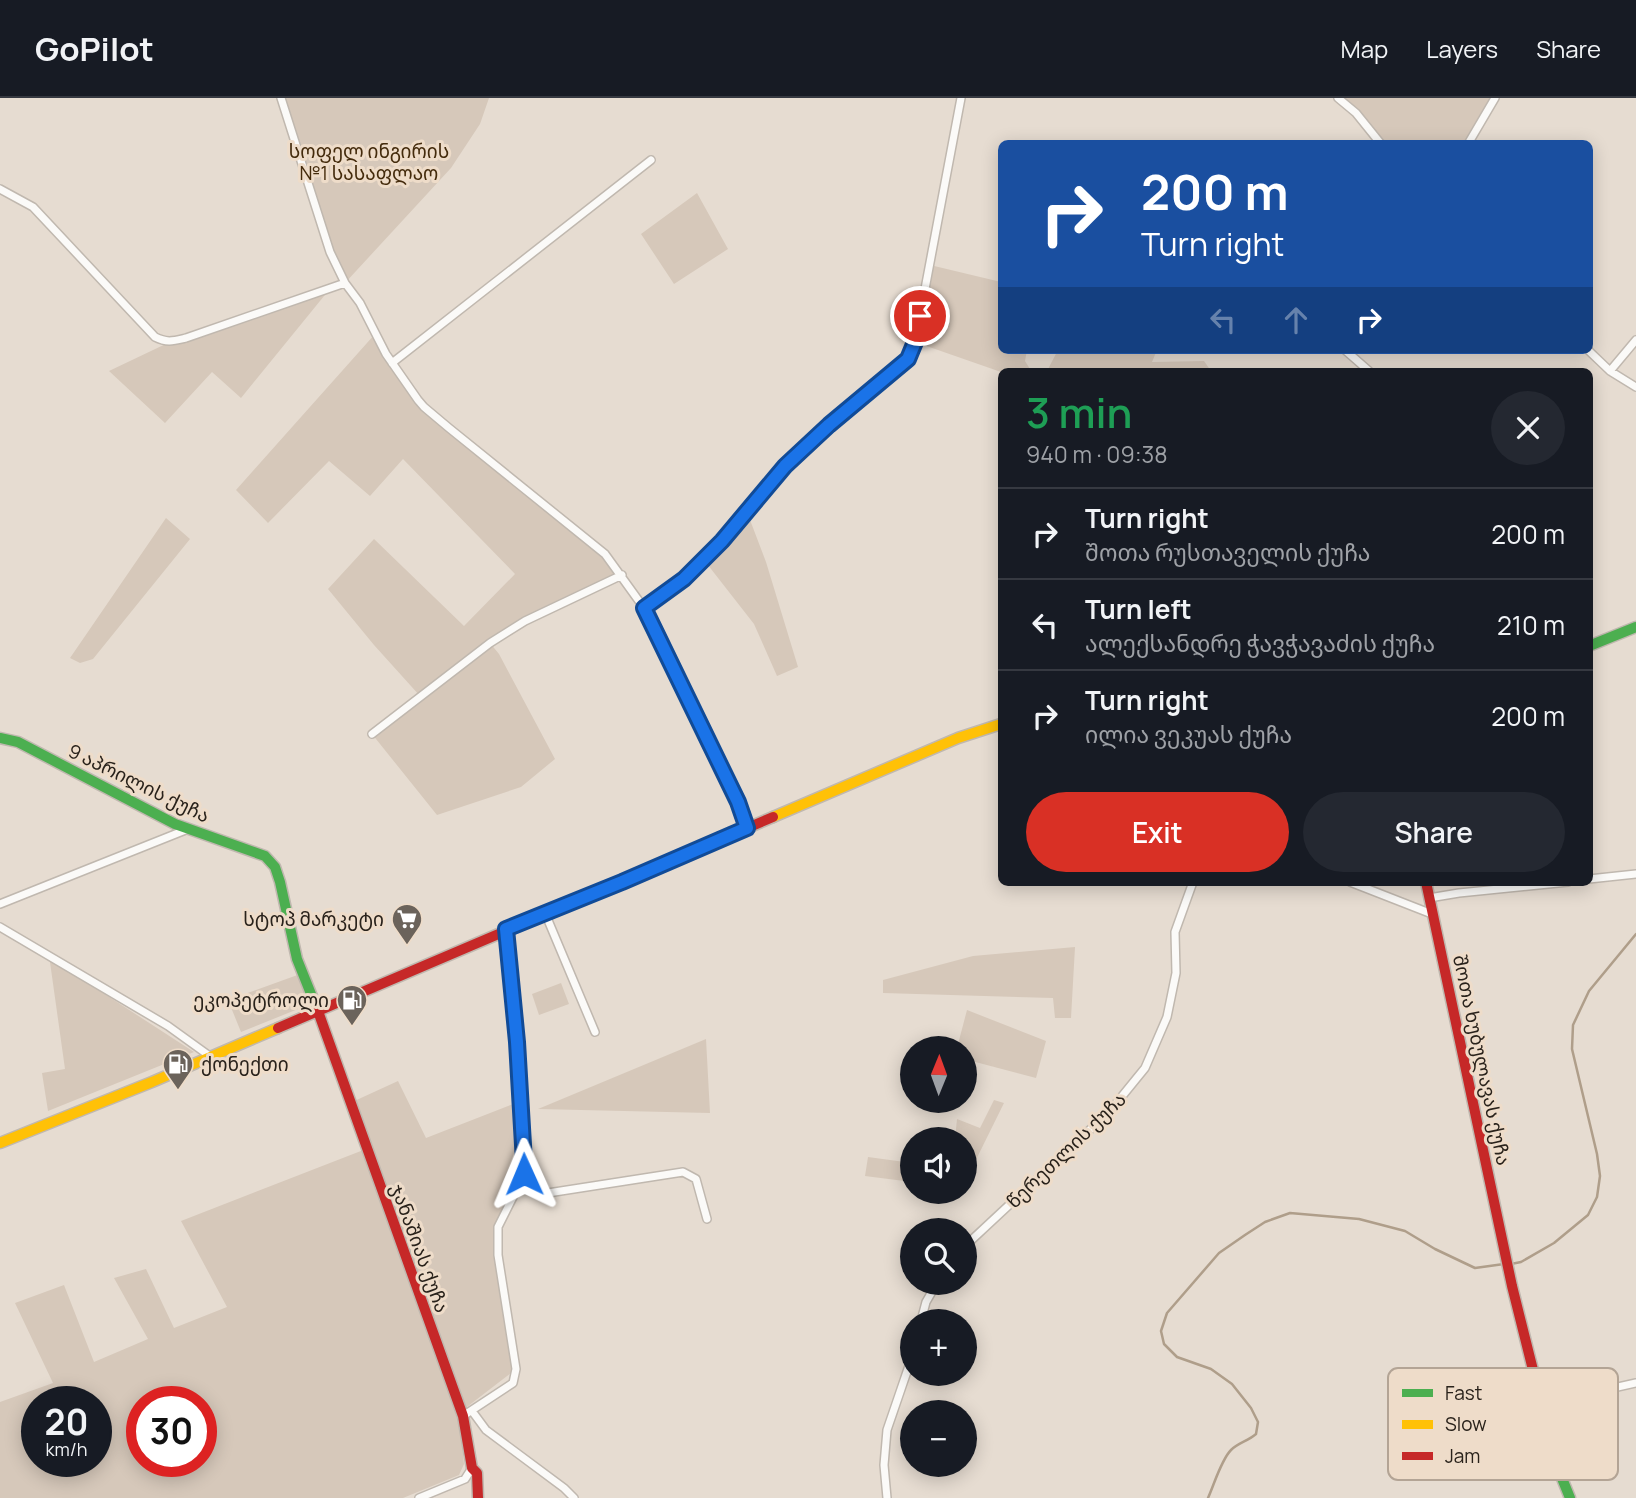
<!DOCTYPE html>
<meta charset="utf-8">
<style>
:root{--surface:#171b24;--page:#242831;--text:#f1f3f6;--muted:#9ea1a6;--line:#363941;--accent:#d93025}
body{margin:0;font-family:Manrope,"Noto Sans Georgian",sans-serif;background:var(--page);color:var(--text);height:100vh;display:flex;flex-direction:column;font-size:26px;white-space:nowrap}
*{box-sizing:border-box;margin:0}
p{font-size:23px;color:var(--muted)}
.icon{flex:none;width:38px;height:38px;fill:none;stroke:currentColor;stroke-width:2;stroke-linecap:round;stroke-linejoin:round}
.map{position:relative;flex:1;overflow:hidden}
.side{position:absolute;left:998px;top:270px;width:595px;height:518px;display:flex;flex-direction:column;background:var(--surface);border-radius:10px;box-shadow:0 4px 18px #0003}
.side>*{flex:none}
.hud{position:absolute;left:998px;top:42px;width:595px;height:214px;border-radius:10px;box-shadow:0 4px 18px #0003;background:#1a4fa0;color:#fff;overflow:hidden}
.needle{width:46px;rotate:1deg}
.fabs{position:absolute;left:900px;top:938px;display:grid;gap:14px}
.fabs a{display:grid;place-items:center;width:77px;height:77px;border-radius:50%;background:var(--surface);box-shadow:0 4px 18px #0003;font-size:35px}
.speed{position:absolute;left:21px;top:1288px;display:flex;gap:14px;font-size:35px;font-weight:700;text-align:center}
.speed>*{display:grid;place-content:center;width:91px;height:91px;border-radius:50%;background:var(--surface);box-shadow:0 4px 18px #0003;line-height:1}
.speed small{font-size:18px;font-weight:400}
.speed .limit{border:10px solid #d22;background:#fff;color:#111}
.pin{position:absolute;display:grid;place-items:center;width:60px;height:60px;color:#fff;margin:-30px;border:4px solid #fff;border-radius:50%;box-shadow:0 2px 7px #0007}
.me{position:absolute;width:77px;margin:-38px;rotate:359deg;stroke-linejoin:round;filter:drop-shadow(0 0 5px #0008)}
.turn{display:flex;align-items:center;gap:24px;height:147px;padding:0 28px;font-size:32px}
.turn .icon{width:91px;height:91px;stroke-width:2.5}
.turn b{display:block;font-size:49px;line-height:60px}
.lanes{display:flex;align-items:center;height:66px;padding:0 28px;background:#0003;justify-content:center;gap:35px;direction:ltr}
.lanes .off{opacity:.35}
.round{display:grid;place-items:center;flex:none;width:74px;height:74px;border-radius:37px;background:var(--page)}
.summary{display:flex;align-items:center;justify-content:space-between;height:119px;padding:0 28px}
h1{font-size:42px;font-weight:600;line-height:52px;color:#1e9e55}
.primary-button{display:flex;gap:14px;margin-top:auto;padding:14px 28px}
.primary-button a{flex:1;height:80px;border-radius:42px;background:var(--accent);color:#fff;font-size:28px;font-weight:600;line-height:80px;text-align:center}
.primary-button a+a{background:var(--page);color:var(--text)}
ul{padding:0;list-style:none}
li{display:flex;align-items:center;gap:21px;height:91px;padding:0 28px;border-top:2px solid var(--line)}
li div{flex:1}
li b{display:block;font-size:26px}
li em{font-style:normal}
header{display:flex;align-items:center;gap:42px;box-sizing:border-box;height:98px;padding:0 35px;background:var(--surface);border-bottom:2px solid var(--line)}
header strong{font-size:33px}
nav{display:flex;gap:38px;margin-inline-start:auto;font-size:24px}
.map>svg:first-child{display:block}
.green{fill:#d6c8ba;fill-rule:evenodd}
.lines{fill:none;stroke-linecap:round;stroke-linejoin:round}
.stream{stroke:#af9e8a;stroke-width:2.5}
.street-casing{stroke:#c0b8af;stroke-width:10}
.fast-casing{stroke:#c0b8af;stroke-width:13}
.slow-casing{stroke:#c0b8af;stroke-width:13}
.jam-casing{stroke:#c0b8af;stroke-width:13}
.street{stroke:#fbfaf8;stroke-width:7}
.fast{stroke:#4caf50;stroke-width:10}
.slow{stroke:#ffc107;stroke-width:10}
.jam{stroke:#c62828;stroke-width:10}
.route-casing{stroke:#114b97;stroke-width:18}
.route{stroke:#1a73e8;stroke-width:12}
.labels{text-anchor:middle;dominant-baseline:central;stroke-width:6;stroke-linejoin:round;paint-order:stroke}
.park-label{font-size:19px;fill:#442b0c;stroke:#eedcc9}
.street-label{font-size:19px;fill:#29221b;stroke:#eedcc9}
.poi-label{font-size:19px;fill:#29221b;stroke:#eedcc9;text-anchor:end}
.key{fill:#eedcc9;stroke:#b3a495;stroke-width:2}
.key-label{font-size:19px;fill:#29221b}
</style>
<header>
<strong>GoPilot</strong>
<nav><a>Map</a><a>Layers</a><a>Share</a></nav>
</header>
<div class="map">
<svg width="1636" height="1400" viewBox="0 0 1636 1400">
<rect width="100%" height="100%" fill="#e6dcd1"/>
<path class="green" d="M281 0H489L480 26 451 70 345 185 330 154Z
M1338 0H1495L1468 46 1376 45 1356 15Z
M697 95 728 151 674 186 641 136Z
M930 167 1001 184V252H1027L1025 263 1030 271 1035 273 1001 274 915 244Z
M333 187 241 300 212 274 165 325 109 273 172 243Z
M375 236 424 309 605 456 622 477 490 545 499 556 555 661 521 689 437 717 372 636 420 598 374 547 328 491 374 441 464 528 515 476 403 361 370 398 329 363 268 425 236 392Z
M1058 252H1157L1152 264 1204 263 1211 273H1047Z
M747 414 766 464 798 569 777 578 754 526 704 462Z
M166 420 190 441 93 561 80 565 70 560Z
M1075 849 1071 920H1055L1053 900 883 895V882L973 858Z
M49 857 98 885 100 893 194 954 48 1013 42 975 65 971Z
M303 875 308 907 241 934 228 902Z
M561 885 569 906 539 917 532 896Z
M967 912 1046 943 1036 980 964 961V950H957Z
M706 941 710 1015 538 1011Z
M398 983 426 1040 521 1003 524 1076 498 1137 516 1271 459 1315 464 1366 459 1377 403 1400H0V1304L53 1285 15 1205 64 1187 94 1264 148 1241 114 1180 146 1171 174 1230 227 1209 181 1123 366 1051 350 1005ZM37 1304H96V1363H37ZM142 1304H201V1363H142Z
M994 1002 1004 1005 964 1086V1041H955L957 1021 980 1030Z
M868 1059 912 1065V1084L865 1078Z"/>
<g class="lines">
<path class="stream" d="M1511 1166 1521 1164 1554 1145 1588 1117 1597 1099 1600 1078 1597 1056 1572 951 1573 927 1589 893 1636 836
M1208 1400C1214 1387 1221 1362 1231 1352 1238 1345 1248 1343 1256 1336L1258 1324 1251 1310 1232 1286 1211 1271 1177 1259 1164 1246 1161 1233 1167 1215 1219 1155 1245 1137 1265 1124 1290 1115 1359 1121 1405 1133 1435 1151 1475 1170 1504 1166"/>
<g class="street-casing">
<path id="street" d="M281 0 330 154 345 185 360 205 386 256 418 302 424 309 449 330 605 456 644 510 738 704 747 730
M1338 0 1356 15 1381 46
M1468 46 1495 0
M0 91 33 109 155 239C167 245 173 243 186 240L345 185
M1345 252 1369 273
M1588 252 1610 273 1636 289
M392 265 651 62
M1610 273 1636 242
M644 510 684 481 722 443 785 368 829 327 907 261 915 244 961 0
M372 636 490 545 525 523 622 477
M1589 781 1636 776
M1350 784 1432 816
M1429 800 1459 795 1568 784
M0 806 188 731
M545 815 595 934
M0 829 168 928 211 959
M520 1085 534 1093 548 1095 683 1074 696 1081 707 1121
M964 1149 1110 1013 1145 970 1167 919 1176 875 1175 834 1193 784
M921 1223 926 1204 937 1185
M1542 1306 1636 1285
M472 1313 486 1332 564 1390 574 1400
M463 1318 513 1285 516 1271 498 1157V1129L520 1085 524 1076 525 1064 517 944 505 832
M419 1400 465 1381 472 1370
M887 1400 884 1367 887 1332 912 1259"/>
</g>
<g class="fast-casing">
<path id="fast" d="M1589 548 1636 529
M0 640 18 644 175 726 265 758 275 769 280 784 297 861 319 916
M1535 1280 1555 1363 1570 1400"/>
</g>
<g class="slow-casing">
<path id="slow" d="M773 719 958 640 1001 626
M0 1045 152 984 278 930"/>
</g>
<g class="jam-casing">
<path id="jam" d="M1426 784 1512 1188 1535 1280
M319 916 463 1318 472 1370 477 1375 478 1400
M278 930 773 719"/>
</g>
<use href="#street" class="street"/>
<use href="#fast" class="fast"/>
<use href="#slow" class="slow"/>
<use href="#jam" class="jam"/>
</g>
<g class="lines">
<g class="route-casing">
<path id="route" d="M524 1076V1064L517 944 506 831 622 784 747 730 738 704 644 510 684 481 722 443 785 368 829 327 908 261 915 244 920 218"/>
</g>
<use href="#route" class="route"/>
</g>
<defs>
<g id="supermarket-pin" transform="scale(1.575)"><path d="M0 17L-7.5 6A9.5 9.5 0 1 1 7.5 6Z" fill="#6b635b" stroke="#eedcc9"/><path d="M-6-5.5h2.5l.6 2H6L4.5 2H-2.5L-4.4-4H-6ZM-1.5 3.2a1.3 1.3 0 1 0 .1 0ZM3 3.2a1.3 1.3 0 1 0 .1 0Z" fill="#fff"/></g>
<g id="fuel-pin" transform="scale(1.575)"><path d="M0 17L-7.5 6A9.5 9.5 0 1 1 7.5 6Z" fill="#6b635b" stroke="#eedcc9"/><path d="M-5.5-6h7V0h2V4h1.3V-2.5L3-4.5l.8-.8L6-3V5H2.5V1h-1V6h-7ZM-4.2-4.7v3.2H.2V-4.7Z" fill="#fff"/></g>
</defs>
<g fill-rule="evenodd">
<use href="#supermarket-pin" x="407" y="821"/>
<use href="#fuel-pin" x="352" y="902"/>
<use href="#fuel-pin" x="178" y="966"/>
</g>
<g class="labels">
<g class="park-label">
<text x="369" y="53">სოფელ ინგირის<tspan x="369" dy="22">№1 სასაფლაო</tspan></text>
</g>
<g class="street-label">
<text transform="translate(139 685) rotate(26)">9 აპრილის ქუჩა</text>
<text transform="translate(1482 962) rotate(78)">შოთა ხუბულავას ქუჩა</text>
<text transform="translate(1066 1052) rotate(-44)">წერეთლის ქუჩა</text>
<text transform="translate(420 1150) rotate(70)">ჯანაშიას ქუჩა</text>
</g>
<g class="poi-label">
<text x="384" y="821">სტოპ მარკეტი</text>
<text x="329" y="902">ეკოპეტროლი</text>
<text x="201" y="966" text-anchor="start">ქონექთი</text>
</g>
</g>
<rect x="1388" y="1270" width="230" height="112" rx="10" class="key"/>
<rect x="1402" y="1291" width="31" height="8" fill="#4caf50"/>
<rect x="1402" y="1322" width="31" height="9" fill="#ffc107"/>
<rect x="1402" y="1354" width="31" height="8" fill="#c62828"/>
<g class="key-label">
<text x="1445" y="1302">Fast</text>
<text x="1445" y="1333">Slow</text>
<text x="1445" y="1365">Jam</text>
</g>
</svg>
<div class="fabs">
<a><svg class="needle" viewBox="-14 -14 28 28"><path d="M0-13l5 13h-10z" fill="#e53935"/><path d="M0 13l5-13h-10z" fill="#9ea1a6"/></svg></a>
<a><svg class="icon" aria-label="sound" viewBox="0 0 24 24"><path d="M4 9h4l5-4v14l-5-4H4zM17 9q2 3 0 6"/></svg></a>
<a><svg class="icon" aria-label="search" viewBox="0 0 24 24"><circle cx="10" cy="10" r="6"/><path d="M15 15l6 6"/></svg></a>
<a>+</a>
<a>−</a>
</div>
<div class="speed"><div>20<small>km/h</small></div><div class="limit">30</div></div>
<div class="pin" style="left:920px;top:218px;background:#d93025"><svg class="icon" aria-label="arrive" viewBox="0 0 24 24"><path d="M6 21V4h12l-3 4 3 4H6"/></svg></div>
<svg class="me" style="left:524px;top:1076px" viewBox="-20 -20 40 40"><path d="M0-17L14 15 0 8-14 15z" fill="#1a73e8" stroke="#fff" stroke-width="4"/></svg>
<div class="hud">
<div class="turn"><svg class="icon" aria-label="right" viewBox="0 0 24 24"><path d="M7 20v-9h11M14 6l5 5-5 5"/></svg><div><b>200 m</b>Turn right</div></div>
<div class="lanes"><svg class="icon off" aria-label="left" viewBox="0 0 24 24"><path d="M17 20v-9H6M10 6l-5 5 5 5"/></svg><svg class="icon off" aria-label="ahead" viewBox="0 0 24 24"><path d="M12 20V5M6 11l6-6 6 6"/></svg><svg class="icon" aria-label="right" viewBox="0 0 24 24"><path d="M7 20v-9h11M14 6l5 5-5 5"/></svg></div>
</div>
<section class="side">
<div class="summary"><div><h1>3 min</h1><p>940 m · 09:38</p></div><a class="round"><svg class="icon" aria-label="close" viewBox="0 0 24 24"><path d="M6 6l12 12M18 6L6 18"/></svg></a></div>
<ul>
<li><svg class="icon" aria-label="right" viewBox="0 0 24 24"><path d="M7 20v-9h11M14 6l5 5-5 5"/></svg><div><b>Turn right</b><p>შოთა რუსთაველის ქუჩა</p></div><em>200 m</em></li>
<li><svg class="icon" aria-label="left" viewBox="0 0 24 24"><path d="M17 20v-9H6M10 6l-5 5 5 5"/></svg><div><b>Turn left</b><p>ალექსანდრე ჭავჭავაძის ქუჩა</p></div><em>210 m</em></li>
<li><svg class="icon" aria-label="right" viewBox="0 0 24 24"><path d="M7 20v-9h11M14 6l5 5-5 5"/></svg><div><b>Turn right</b><p>ილია ვეკუას ქუჩა</p></div><em>200 m</em></li>
</ul>
<div class="primary-button"><a>Exit</a><a>Share</a></div>
</section>
</div>
